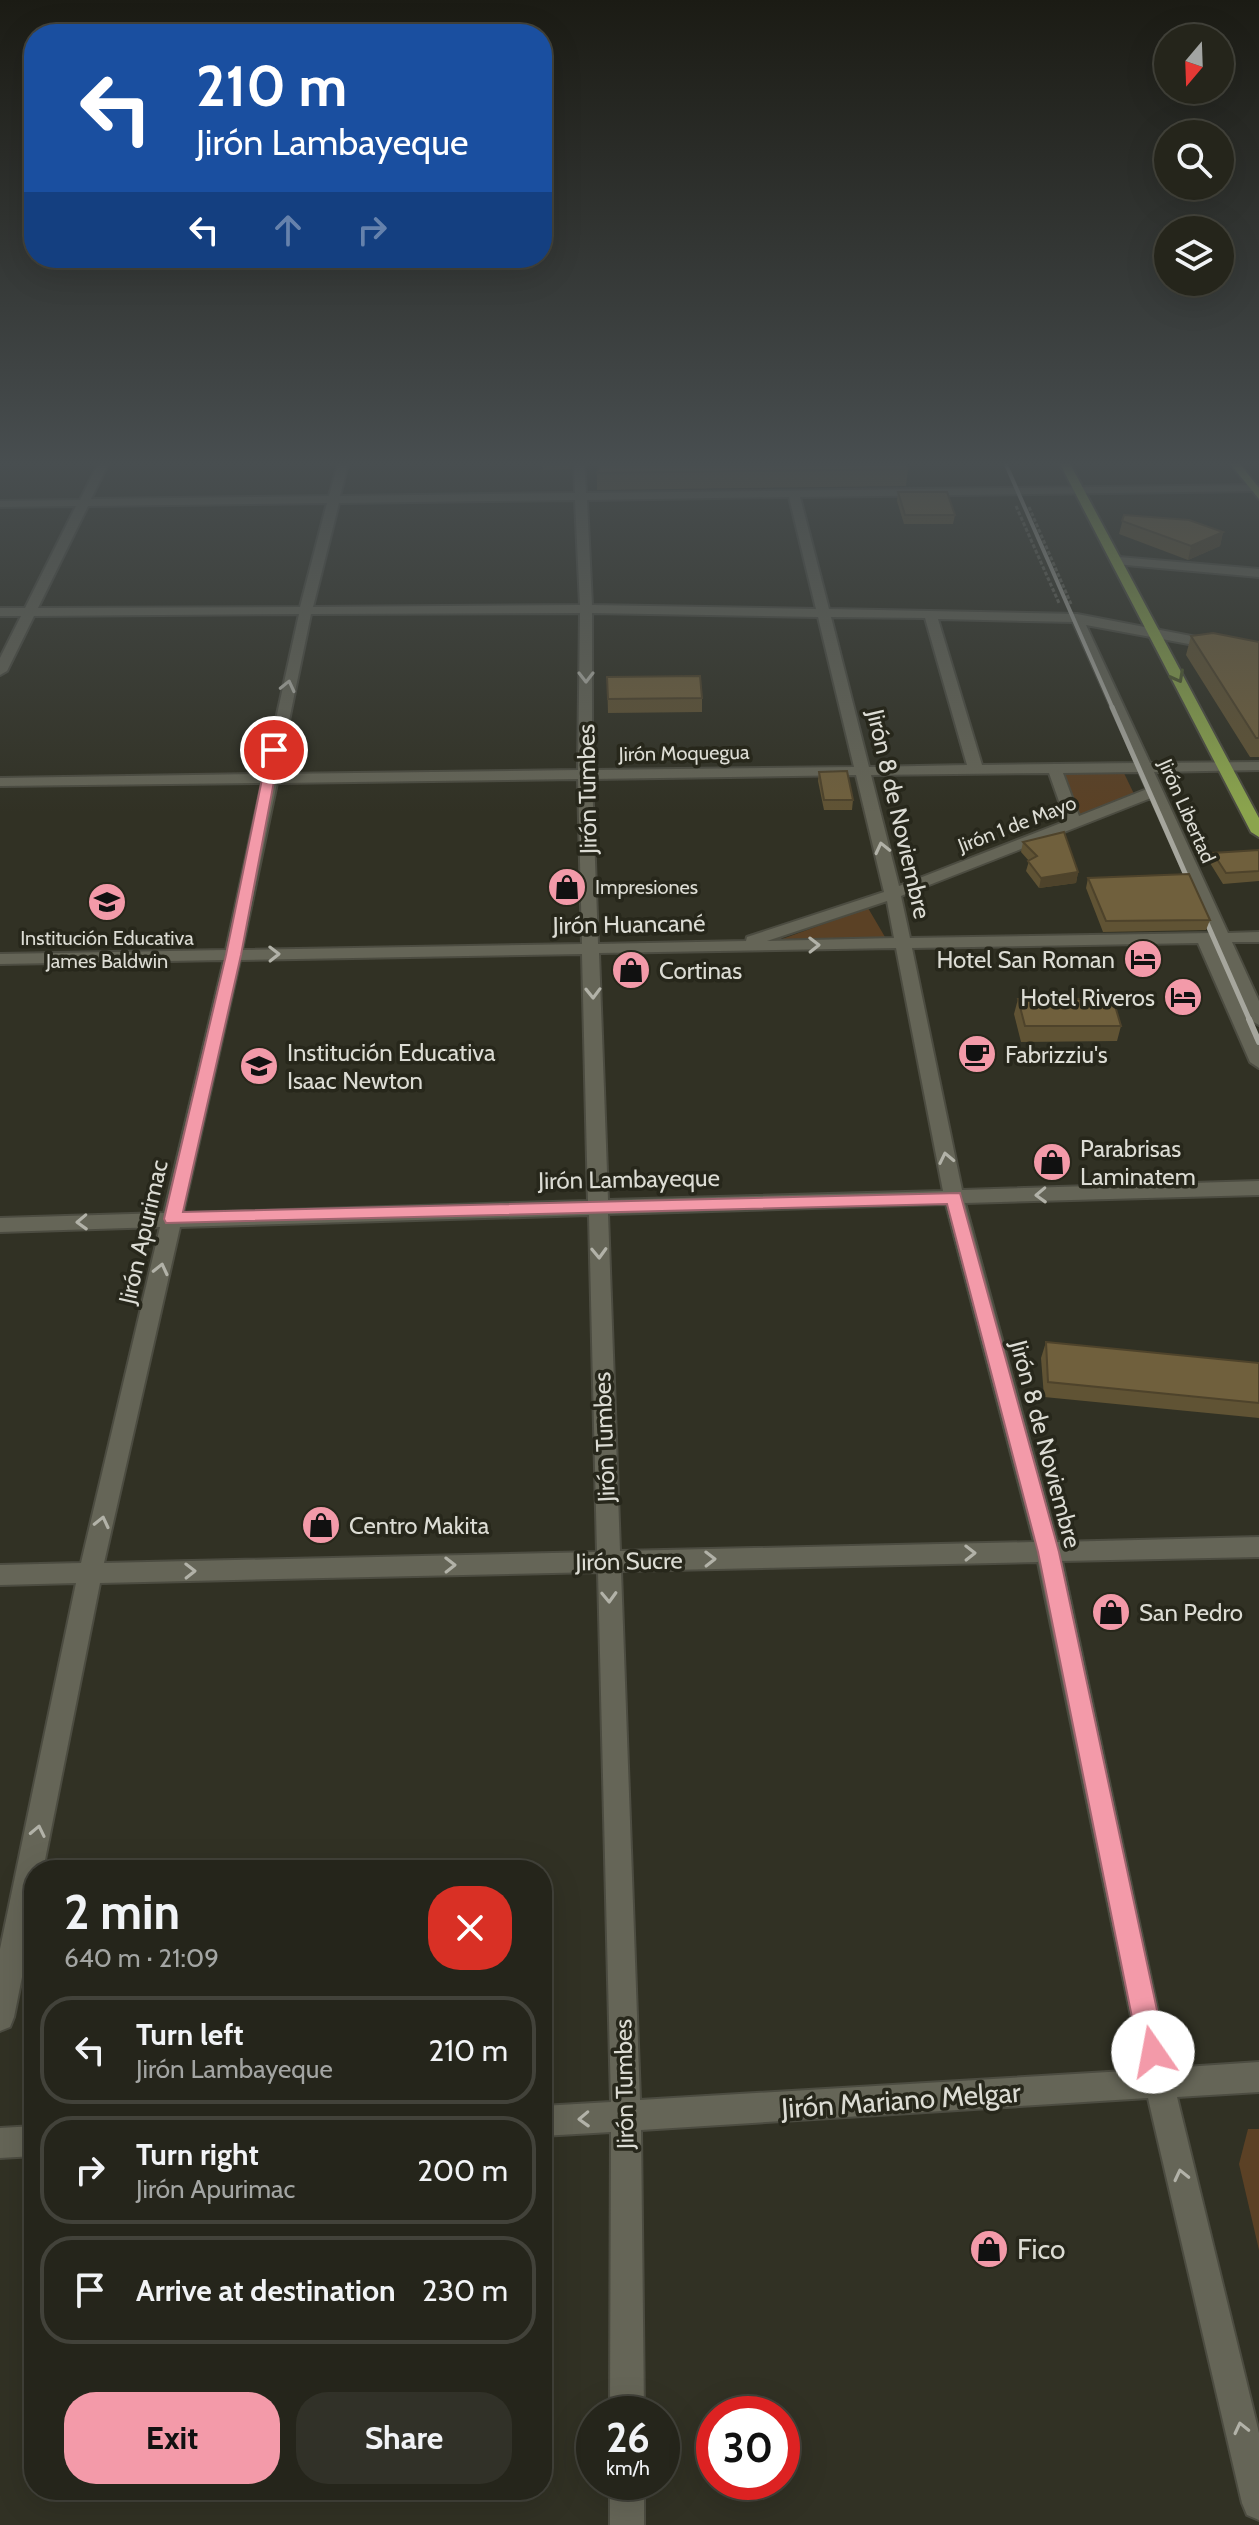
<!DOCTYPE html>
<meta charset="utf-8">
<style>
:root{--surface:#25251b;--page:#313128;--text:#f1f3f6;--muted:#a3a5a3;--line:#42423a;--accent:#f39aa9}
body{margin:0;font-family:Cabin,sans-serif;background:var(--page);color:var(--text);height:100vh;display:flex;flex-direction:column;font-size:30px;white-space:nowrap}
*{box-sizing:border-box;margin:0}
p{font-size:26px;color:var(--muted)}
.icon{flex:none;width:44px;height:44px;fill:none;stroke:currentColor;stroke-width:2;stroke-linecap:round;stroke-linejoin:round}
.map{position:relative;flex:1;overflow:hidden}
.drawer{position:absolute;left:24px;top:1860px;width:528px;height:640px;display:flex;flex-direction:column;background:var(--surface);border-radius:32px;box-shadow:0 8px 32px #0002,0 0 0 2px var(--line)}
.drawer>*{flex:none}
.guide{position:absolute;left:24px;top:24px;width:528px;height:244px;border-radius:32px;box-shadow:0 8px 32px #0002,0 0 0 2px var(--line);background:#1a4fa0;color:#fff;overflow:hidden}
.needle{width:52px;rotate:199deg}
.buttons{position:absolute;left:1154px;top:24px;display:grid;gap:16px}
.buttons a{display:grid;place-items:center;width:80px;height:80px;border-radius:50%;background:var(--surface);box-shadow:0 8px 32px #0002,0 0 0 2px var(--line);font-size:40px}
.speed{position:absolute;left:576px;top:2396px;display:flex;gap:16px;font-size:40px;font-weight:700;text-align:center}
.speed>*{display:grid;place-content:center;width:104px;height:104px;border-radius:50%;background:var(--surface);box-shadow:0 8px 32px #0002,0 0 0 2px var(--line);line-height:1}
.speed small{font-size:20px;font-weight:400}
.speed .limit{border:12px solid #d22;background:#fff;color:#111}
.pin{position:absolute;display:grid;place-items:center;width:68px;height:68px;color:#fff;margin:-34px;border:4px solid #fff;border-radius:50%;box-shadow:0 2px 8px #0007}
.me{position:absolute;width:88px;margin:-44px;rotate:348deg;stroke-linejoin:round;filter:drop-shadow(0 0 6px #0008)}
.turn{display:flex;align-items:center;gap:28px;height:168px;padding:0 40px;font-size:36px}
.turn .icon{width:104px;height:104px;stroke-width:2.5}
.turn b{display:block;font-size:56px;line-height:68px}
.lanes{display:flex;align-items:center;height:76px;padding:0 40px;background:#0003;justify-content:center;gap:40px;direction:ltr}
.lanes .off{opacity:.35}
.round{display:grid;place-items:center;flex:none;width:84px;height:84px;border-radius:32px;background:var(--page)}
.overview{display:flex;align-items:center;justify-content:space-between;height:136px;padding:0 40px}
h1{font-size:48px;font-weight:700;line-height:60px}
.cta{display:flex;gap:16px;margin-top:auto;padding:16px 40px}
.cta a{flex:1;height:92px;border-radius:32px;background:var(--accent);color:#111;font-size:32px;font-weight:700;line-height:92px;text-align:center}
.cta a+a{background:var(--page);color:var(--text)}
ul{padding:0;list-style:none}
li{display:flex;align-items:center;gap:24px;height:108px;margin:0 16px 12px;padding:0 24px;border:4px solid var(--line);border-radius:32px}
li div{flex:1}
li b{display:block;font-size:30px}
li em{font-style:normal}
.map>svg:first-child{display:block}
.green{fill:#5b4125}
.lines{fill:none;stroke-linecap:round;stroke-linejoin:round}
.minor-casing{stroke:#4c4c41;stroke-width:4}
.major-casing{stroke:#4c4c41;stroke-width:4}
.path{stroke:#656559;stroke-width:3;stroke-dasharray:4 2;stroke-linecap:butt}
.minor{fill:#656557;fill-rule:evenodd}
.major{fill:#8ba44d;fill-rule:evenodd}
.rail-far2{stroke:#a6a69d;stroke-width:4}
.rail-far1{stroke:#a6a69d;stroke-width:5}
.rail{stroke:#a6a69d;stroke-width:6}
.wall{fill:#605334}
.shaded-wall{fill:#4e432b}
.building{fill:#70603d;stroke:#4e432b;stroke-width:2}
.oneway{stroke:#b2b2a8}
.oneway2{stroke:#4f592f}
.route{fill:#f39aa9;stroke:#9e646e;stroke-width:2}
.labels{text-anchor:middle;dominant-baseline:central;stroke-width:7;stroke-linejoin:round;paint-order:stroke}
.far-street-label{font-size:20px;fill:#dcdcd4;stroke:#27271b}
.far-poi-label{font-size:20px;fill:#dcdcd4;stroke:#27271b;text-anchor:start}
.street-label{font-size:24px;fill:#dcdcd4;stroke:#27271b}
.poi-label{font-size:24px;fill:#dcdcd4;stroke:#27271b;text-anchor:start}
.near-street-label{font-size:28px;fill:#dcdcd4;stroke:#27271b}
.near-poi-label{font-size:28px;fill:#dcdcd4;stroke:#27271b;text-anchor:start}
</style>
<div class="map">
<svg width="1259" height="2525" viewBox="0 0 1259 2525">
<rect width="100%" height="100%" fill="#313124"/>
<path class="green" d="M1123 771 1135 796 1076 819 1059 772Z
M868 908 885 937 782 939Z
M1248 2129H1259V2250L1239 2164Z"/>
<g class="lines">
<g class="minor-casing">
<path id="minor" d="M100 460H110L91 499 329 496 339 460H349L340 496 575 493 574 460H584L586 493 1259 485V491L800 497 829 609 1077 614 1259 649V657L1086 625 1150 763 1259 762V770L1154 772 1228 933 1259 932V942H1232L1259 1001V1025L1250 1020 1214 943 1259 1042V1068L1250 1062 1198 943 912 948 962 1190 1259 1181V1195L965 1203 1057 1542 1259 1537V1557L1062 1561 1170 2068 1259 2062V2092L1177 2097 1259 2433V2520L1247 2515 1242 2503 1148 2098 641 2130 644 2414H610L611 2132 542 2136V2106L611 2102 598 1572 100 1583 43 1870H34V1917L14 2017 10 2027 0 2031V1949L76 1583 0 1585V1565L81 1563 160 1227 0 1232V1218L164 1213 224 960 0 964V954L226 950 262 783 0 786V778L264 774 299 614 34 616 7 671 0 675V658L21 616H0V608H25L76 506 0 507V501L80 500ZM789 497 816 609 592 605 587 500ZM575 500 580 605 313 607 339 503ZM327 503 300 607 38 608 88 506ZM580 613 578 770 278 774 311 614ZM592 613 818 617 854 767 592 770ZM831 617 925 618 967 765 869 767ZM938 619 1073 622 1136 763 982 765ZM1139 772 1147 789 1079 816 1063 773ZM1049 773 1066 821 899 886 871 775ZM856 775 884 892 747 937 746 941 598 944 592 779ZM578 779 582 944 242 950 277 783ZM1151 798 1211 933 910 938 901 896ZM887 901 894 938 767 941ZM896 948 943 1191 608 1200 599 953ZM582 954 588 1201 183 1213 240 960ZM946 1204 1034 1542 620 1551 608 1214ZM589 1215 597 1552 104 1563 180 1227ZM1038 1562 1142 2070 640 2100 621 1571Z
M1119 557 1259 569V577L1115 564 1113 561Z
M34 2126V2156L0 2158V2128Z
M610 2482H644V2525H610Z"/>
</g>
<g class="major-casing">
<path id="major" d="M1058 460H1068L1259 818V837L1251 832Z
M1227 460H1237L1259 488V499Z"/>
</g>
<path class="path" d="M1016 506 1059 603
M1029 507 1071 604"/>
<use href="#minor" class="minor"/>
<use href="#major" class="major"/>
<path class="rail-far2" d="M1004 460 1113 709"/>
<path class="rail-far1" d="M1112 707 1250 1021"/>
<path class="rail" d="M1249 1019 1259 1042"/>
</g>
<path class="wall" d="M541 460H572L571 469 543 470Z
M908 469 906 486 597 490V473Z
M898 492 955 515 953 524H904L897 501Z
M1124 515 1223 532 1220 546 1188 560 1119 534Z
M1191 636 1259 642V757H1250L1186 655Z
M607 677 702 698V712L608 713Z
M819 772 853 800 852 810H824L818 781Z
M1023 842 1078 872 1076 883 1039 888 1026 871 1029 861 1021 852Z
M1259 850V881L1223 884 1210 863 1213 853Z
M1088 878 1210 920 1206 930 1103 932 1086 888Z
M1018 999 1121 1026 1117 1041 1021 1042 1014 1014Z
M1046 1342 1259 1363V1418L1044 1397 1041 1358Z"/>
<path class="shaded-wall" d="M1223 532 1220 546 1188 560 1191 546Z
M1078 872 1076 883 1039 888 1041 878Z"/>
<path class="building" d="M542 460H571V461L542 462Z
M601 460H905L908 469 597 473Z
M898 492H947L955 515H905Z
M1124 515 1189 520 1223 532 1191 546 1122 521Z
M1213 633 1259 642V738H1256L1191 636Z
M700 676 702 698 608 699 607 677Z
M847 771 853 800H824L819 772Z
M1064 832 1078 872 1041 878 1028 861 1037 856 1023 842Z
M1259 850V871L1226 873 1213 853Z
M1189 874 1210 920 1106 921 1088 878Z
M1018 999H1113L1121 1026H1025Z
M1046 1342 1259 1363V1403L1048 1382Z"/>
<defs><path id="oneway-chevron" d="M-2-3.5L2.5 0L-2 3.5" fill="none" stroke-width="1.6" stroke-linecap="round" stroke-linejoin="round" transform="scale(2)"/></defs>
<g class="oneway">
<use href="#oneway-chevron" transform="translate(586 677) rotate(90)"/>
<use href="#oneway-chevron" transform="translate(288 686) rotate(-77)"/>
<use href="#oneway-chevron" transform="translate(882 848) rotate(-103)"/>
<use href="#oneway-chevron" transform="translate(814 945) rotate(-1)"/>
<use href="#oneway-chevron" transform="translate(274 954) rotate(-1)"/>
<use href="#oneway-chevron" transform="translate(593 993) rotate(89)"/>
<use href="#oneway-chevron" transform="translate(946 1158) rotate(-102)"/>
<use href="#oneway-chevron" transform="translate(1041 1195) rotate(178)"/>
<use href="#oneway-chevron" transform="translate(82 1222) rotate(178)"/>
<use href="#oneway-chevron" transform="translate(599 1253) rotate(88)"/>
<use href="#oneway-chevron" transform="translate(161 1269) rotate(-77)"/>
<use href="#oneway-chevron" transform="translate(102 1522) rotate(-77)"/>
<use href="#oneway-chevron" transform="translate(970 1553) rotate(-1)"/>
<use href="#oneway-chevron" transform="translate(710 1559) rotate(-1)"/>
<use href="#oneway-chevron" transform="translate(450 1565) rotate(-1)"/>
<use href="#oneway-chevron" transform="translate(190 1571) rotate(-1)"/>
<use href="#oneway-chevron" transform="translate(609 1597) rotate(88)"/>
<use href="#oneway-chevron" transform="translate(38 1831) rotate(-78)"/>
<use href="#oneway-chevron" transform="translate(584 2119) rotate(178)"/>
<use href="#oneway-chevron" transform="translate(1181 2175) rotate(-103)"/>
<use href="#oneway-chevron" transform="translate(1241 2428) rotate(-103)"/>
</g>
<use class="oneway2" href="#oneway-chevron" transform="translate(1178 677) rotate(62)"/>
<linearGradient id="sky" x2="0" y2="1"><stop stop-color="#1b1b14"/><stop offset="0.57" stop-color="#484e50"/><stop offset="1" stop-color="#484e50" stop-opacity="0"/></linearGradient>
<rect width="1259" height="813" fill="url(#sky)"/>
<path class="route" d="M274 746 280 750 241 955 183 1212 960 1193 1059 1552 1166 2052 1162 2061 1153 2065 1143 2061 1139 2052 1038 1552 947 1204 166 1223 164 1219 226 955 268 750Z"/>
<defs>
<g id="shop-disc" transform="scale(2)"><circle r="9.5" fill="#f39aa9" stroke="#27271b"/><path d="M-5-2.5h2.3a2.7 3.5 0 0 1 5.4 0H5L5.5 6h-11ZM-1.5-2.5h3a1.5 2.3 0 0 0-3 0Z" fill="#111"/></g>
<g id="school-disc" transform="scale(2)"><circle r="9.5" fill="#f39aa9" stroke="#27271b"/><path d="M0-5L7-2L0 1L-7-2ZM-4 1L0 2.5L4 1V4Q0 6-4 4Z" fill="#111"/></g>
<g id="hotel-disc" transform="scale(2)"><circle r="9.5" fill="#f39aa9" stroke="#27271b"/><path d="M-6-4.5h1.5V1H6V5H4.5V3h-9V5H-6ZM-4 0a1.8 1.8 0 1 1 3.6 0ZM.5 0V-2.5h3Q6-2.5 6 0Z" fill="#111"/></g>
<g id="cafe-disc" transform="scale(2)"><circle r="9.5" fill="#f39aa9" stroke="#27271b"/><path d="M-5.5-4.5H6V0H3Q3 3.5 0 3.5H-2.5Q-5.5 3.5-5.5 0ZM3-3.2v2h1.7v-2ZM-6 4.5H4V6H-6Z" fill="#111"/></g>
</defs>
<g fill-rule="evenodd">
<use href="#shop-disc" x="567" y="887"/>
<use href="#school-disc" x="107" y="902"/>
<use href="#hotel-disc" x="1143" y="959"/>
<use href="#shop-disc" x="631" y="970"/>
<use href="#hotel-disc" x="1183" y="997"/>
<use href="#cafe-disc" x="977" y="1054"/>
<use href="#school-disc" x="259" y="1066"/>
<use href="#shop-disc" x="1052" y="1162"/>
<use href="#shop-disc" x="321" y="1525"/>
<use href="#shop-disc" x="1111" y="1612"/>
<use href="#shop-disc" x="989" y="2249"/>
</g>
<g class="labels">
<g class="far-street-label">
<text transform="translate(684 753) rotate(-1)">Jirón Moquegua</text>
<text transform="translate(1187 811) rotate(66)">Jirón Libertad</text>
<text transform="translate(1017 824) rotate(-21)">Jirón 1 de Mayo</text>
</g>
<g class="far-poi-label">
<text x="595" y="887">Impresiones</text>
<text x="107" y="938" text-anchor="middle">Institución Educativa<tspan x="107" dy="23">James Baldwin</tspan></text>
</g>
<g class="street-label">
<text transform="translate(587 789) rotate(-91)">Jirón Tumbes</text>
<text transform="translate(899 814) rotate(77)">Jirón 8 de Noviembre</text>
<text transform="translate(629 924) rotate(-1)">Jirón Huancané</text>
<text transform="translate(629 1179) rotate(-1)">Jirón Lambayeque</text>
<text transform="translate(143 1232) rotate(-77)">Jirón Apurimac</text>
<text transform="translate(604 1437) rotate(-92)">Jirón Tumbes</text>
<text transform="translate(1046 1444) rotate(75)">Jirón 8 de Noviembre</text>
<text transform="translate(629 1561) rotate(-1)">Jirón Sucre</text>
<text transform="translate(624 2084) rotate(-91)">Jirón Tumbes</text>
</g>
<g class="poi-label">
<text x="1115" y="959" text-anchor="end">Hotel San Roman</text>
<text x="659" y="970">Cortinas</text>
<text x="1155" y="997" text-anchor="end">Hotel Riveros</text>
<text x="287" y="1052">Institución Educativa<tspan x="287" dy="28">Isaac Newton</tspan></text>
<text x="1005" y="1054">Fabrizziu's</text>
<text x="1080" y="1148">Parabrisas<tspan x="1080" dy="28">Laminatem</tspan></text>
<text x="349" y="1525">Centro Makita</text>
<text x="1139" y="1612">San Pedro</text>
</g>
<g class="near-street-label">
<text transform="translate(901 2100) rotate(-4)">Jirón Mariano Melgar</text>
</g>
<g class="near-poi-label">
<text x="1017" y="2249">Fico</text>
</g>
</g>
</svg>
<div class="buttons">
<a><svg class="needle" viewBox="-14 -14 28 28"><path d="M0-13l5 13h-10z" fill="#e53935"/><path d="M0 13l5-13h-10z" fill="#a3a5a3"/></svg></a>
<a><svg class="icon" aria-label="search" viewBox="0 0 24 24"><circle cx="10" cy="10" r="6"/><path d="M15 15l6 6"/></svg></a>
<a><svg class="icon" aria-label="layers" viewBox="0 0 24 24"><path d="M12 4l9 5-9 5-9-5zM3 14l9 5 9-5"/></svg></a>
</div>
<div class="speed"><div>26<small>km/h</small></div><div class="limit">30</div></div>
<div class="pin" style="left:274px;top:750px;background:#d93025"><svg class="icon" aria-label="arrive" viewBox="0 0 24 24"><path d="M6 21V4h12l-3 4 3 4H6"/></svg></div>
<svg class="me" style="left:1153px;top:2052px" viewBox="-20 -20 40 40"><circle r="19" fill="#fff"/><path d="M0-13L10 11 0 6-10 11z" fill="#f39aa9"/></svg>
<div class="guide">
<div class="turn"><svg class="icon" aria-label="left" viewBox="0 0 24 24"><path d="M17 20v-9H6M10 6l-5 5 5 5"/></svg><div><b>210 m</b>Jirón Lambayeque</div></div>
<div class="lanes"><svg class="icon" aria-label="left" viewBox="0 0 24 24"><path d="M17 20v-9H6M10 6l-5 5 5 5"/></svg><svg class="icon off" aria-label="ahead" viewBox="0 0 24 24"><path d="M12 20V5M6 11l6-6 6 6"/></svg><svg class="icon off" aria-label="right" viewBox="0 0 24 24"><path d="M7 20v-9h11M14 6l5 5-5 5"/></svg></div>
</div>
<section class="drawer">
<div class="overview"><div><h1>2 min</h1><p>640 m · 21:09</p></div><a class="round" style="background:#d93025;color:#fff"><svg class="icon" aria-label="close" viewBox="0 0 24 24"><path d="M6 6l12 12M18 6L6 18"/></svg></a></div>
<ul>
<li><svg class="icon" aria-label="left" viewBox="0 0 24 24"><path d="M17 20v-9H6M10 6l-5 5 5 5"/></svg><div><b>Turn left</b><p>Jirón Lambayeque</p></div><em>210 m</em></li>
<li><svg class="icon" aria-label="right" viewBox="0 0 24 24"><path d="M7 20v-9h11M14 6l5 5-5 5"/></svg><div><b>Turn right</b><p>Jirón Apurimac</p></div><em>200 m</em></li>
<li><svg class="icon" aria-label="arrive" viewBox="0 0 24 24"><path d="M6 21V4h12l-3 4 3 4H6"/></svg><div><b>Arrive at destination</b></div><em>230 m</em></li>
</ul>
<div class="cta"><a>Exit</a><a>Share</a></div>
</section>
</div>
